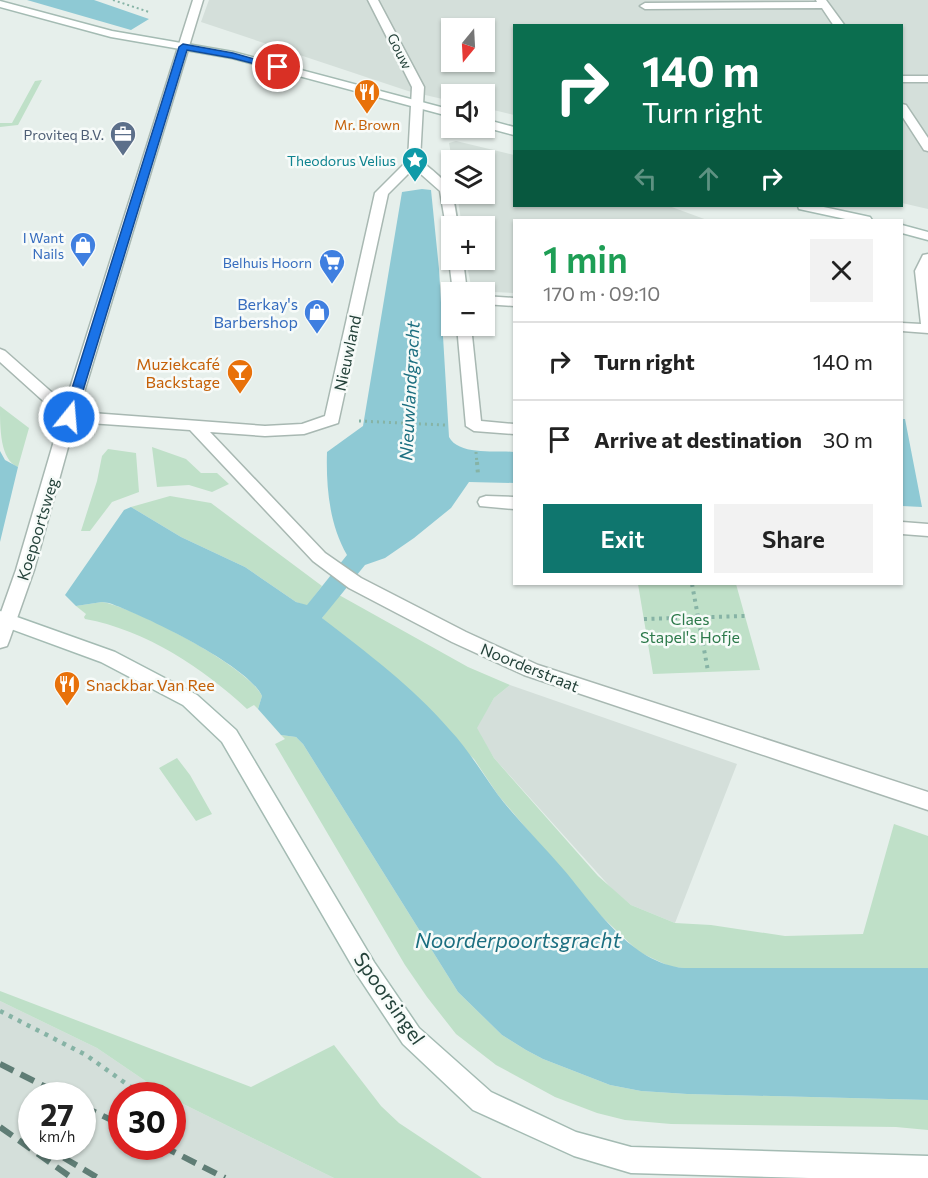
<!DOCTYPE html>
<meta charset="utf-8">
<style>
:root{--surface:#fff;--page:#f2f2f2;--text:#222;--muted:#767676;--line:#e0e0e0;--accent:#0f766e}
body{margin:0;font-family:Commissioner,sans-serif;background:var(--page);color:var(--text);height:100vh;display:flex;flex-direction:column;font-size:22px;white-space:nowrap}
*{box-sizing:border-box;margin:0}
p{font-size:20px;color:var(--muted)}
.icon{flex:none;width:33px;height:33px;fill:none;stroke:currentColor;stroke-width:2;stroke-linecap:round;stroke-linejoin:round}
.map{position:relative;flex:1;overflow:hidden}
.panel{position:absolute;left:513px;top:219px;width:390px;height:366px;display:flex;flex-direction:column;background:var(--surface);border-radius:0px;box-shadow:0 2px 4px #0004}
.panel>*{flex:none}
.guide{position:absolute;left:513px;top:24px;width:390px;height:183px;border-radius:0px;box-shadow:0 2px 4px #0004;background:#0b6e4f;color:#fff;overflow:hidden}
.needle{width:39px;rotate:198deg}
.buttons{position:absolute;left:441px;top:18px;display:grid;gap:12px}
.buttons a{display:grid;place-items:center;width:54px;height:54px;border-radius:0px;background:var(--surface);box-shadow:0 2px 4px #0004;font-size:30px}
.speed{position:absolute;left:18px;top:1082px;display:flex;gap:12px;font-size:30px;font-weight:700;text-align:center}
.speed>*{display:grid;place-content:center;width:78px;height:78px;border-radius:50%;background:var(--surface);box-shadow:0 2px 4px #0004;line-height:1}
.speed small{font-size:15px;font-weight:400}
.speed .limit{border:9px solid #d22;background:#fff;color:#111}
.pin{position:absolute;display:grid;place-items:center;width:51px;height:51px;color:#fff;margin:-26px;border:3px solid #fff;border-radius:50%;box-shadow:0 2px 6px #0007}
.me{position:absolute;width:66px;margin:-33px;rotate:17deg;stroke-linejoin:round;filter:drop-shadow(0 0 4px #0008)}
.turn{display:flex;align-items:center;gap:21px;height:126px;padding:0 30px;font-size:27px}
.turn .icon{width:78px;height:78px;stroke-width:2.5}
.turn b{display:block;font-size:42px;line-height:51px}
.lanes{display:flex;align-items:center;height:57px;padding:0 30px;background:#0003;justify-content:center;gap:30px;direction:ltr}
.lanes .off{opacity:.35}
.round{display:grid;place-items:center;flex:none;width:63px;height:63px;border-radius:0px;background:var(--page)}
.head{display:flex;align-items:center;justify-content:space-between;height:102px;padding:0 30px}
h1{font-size:36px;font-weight:600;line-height:45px;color:#1e9e55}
.primary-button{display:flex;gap:12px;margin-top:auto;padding:12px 30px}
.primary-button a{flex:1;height:69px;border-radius:0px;background:var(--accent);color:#fff;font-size:24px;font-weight:600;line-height:69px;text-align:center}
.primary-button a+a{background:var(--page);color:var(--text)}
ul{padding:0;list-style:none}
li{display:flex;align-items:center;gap:18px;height:78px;padding:0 30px;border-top:2px solid var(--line)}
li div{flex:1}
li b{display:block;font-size:22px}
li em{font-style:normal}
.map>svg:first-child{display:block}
.built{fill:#d4dfda;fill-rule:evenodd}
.green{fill:#bfe0c8}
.water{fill:#8ec9d4}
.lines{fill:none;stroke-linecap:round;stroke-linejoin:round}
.street-casing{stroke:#a8b8b2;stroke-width:3}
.secondary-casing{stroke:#a4bbb3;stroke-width:3}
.path-far3{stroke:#86b3a5;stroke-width:2;stroke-dasharray:2 3;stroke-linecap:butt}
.path-far2{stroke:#86b3a5;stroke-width:3;stroke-dasharray:2 4;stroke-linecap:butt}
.path-far1{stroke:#86b3a5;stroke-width:4;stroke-dasharray:3 4.5;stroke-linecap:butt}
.path{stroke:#86b3a5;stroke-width:4.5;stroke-dasharray:4 6;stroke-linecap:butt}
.street{fill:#fff;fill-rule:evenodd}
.secondary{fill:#fff;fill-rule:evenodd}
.rail{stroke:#5f7d75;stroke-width:6;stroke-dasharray:15 8;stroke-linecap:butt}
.route{fill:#1a73e8;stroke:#114b97;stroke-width:1.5}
.labels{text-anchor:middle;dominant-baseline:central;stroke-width:5;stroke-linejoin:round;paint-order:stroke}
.far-street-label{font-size:14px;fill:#24423a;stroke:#f7fbf9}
.far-food-label{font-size:14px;fill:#c56008;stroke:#f7fbf9}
.far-service-label{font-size:14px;fill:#4e5e75;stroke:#f7fbf9;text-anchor:end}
.far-culture-label{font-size:14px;fill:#0d838f;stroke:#f7fbf9;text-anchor:end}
.far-shop-label{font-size:14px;fill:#366cbe;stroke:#f7fbf9;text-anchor:end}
.shop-label{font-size:16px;fill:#366cbe;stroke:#f7fbf9;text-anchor:end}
.street-label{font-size:16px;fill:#24423a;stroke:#f7fbf9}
.food-label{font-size:16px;fill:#c56008;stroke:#f7fbf9;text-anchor:end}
.park-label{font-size:16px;fill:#2d7a4b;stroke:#f7fbf9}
.water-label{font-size:18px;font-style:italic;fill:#1c6f80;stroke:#f7fbf9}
.near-street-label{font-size:20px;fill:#24423a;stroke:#f7fbf9}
.near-water-label{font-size:21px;font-style:italic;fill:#1c6f80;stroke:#f7fbf9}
</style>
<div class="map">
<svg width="928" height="1178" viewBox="0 0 928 1178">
<rect width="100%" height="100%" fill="#e6efeb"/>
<path class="built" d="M209 0H928V209L902 203V26H514V115L485 108 484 94H452L451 101 408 91 201 22ZM452 28H484V62H452Z
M456 141 514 155V206H669L707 220H514V293L472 291 466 260H484V226H462L457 194H484V160H452L449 143Z
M510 685 737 764 675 923 631 905 613 890 494 758 476 728 494 698Z
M0 1001 97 1048 166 1095H122V1146H172L173 1099 334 1178H0ZM32 1095H82V1146H32Z"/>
<path class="green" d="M42 80 18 125 0 127V123H12L35 81Z
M0 406 29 428 18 467C0 460 0 428 0 406Z
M152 447 186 459 201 473H217L229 484 212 492 189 485 157 487Z
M108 449 136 453 139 492 112 502 90 531H81L97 481 102 456Z
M170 496 211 503 322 586 307 606 296 602 245 567 181 537 131 507Z
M638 584H736L760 670 653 674Z
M339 595 468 667 510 685 494 698 477 728 494 758 598 876 631 905 675 923 711 925 785 936 863 934 894 824 928 836V968H684L671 967 639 952 596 911 498 795 474 759 322 618Z
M102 602C134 607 249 667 262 696L258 709 254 705 247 709C203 668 146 630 85 619L84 617 86 614 76 606Z
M281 735 296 737 303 744 458 992 502 1035 526 1050 543 1059 610 1085 641 1091 687 1094 928 1100V1130L896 1127 671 1124 625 1120 597 1113 555 1097 496 1065 456 1034 427 997 405 965 275 744 285 739Z
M177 758 190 775 212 814 196 821 159 768Z
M0 991 251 1087 334 1045 381 1106 399 1123 482 1178H334L173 1099 172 1095H166L97 1048 0 1001Z"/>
<path class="water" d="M27 0H94L149 19 131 30Z
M422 189 431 190 439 269 449 437C459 456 497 450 514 452V483L469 482 451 508 414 538 385 558 365 565 322 618C367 653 412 686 449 729 468 749 482 773 498 795 518 821 543 845 564 870 596 908 631 963 684 968H928V1100L687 1094 641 1091 610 1085 543 1059 526 1050 502 1035 458 992 303 744 296 737 281 735 258 709 262 696C248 665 143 615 109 603L102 602 76 606 65 595 124 510 131 507 181 537 245 567 296 602 307 605 347 555C329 524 326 486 327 452L363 426 402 192Z
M902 419H905L922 507 902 506Z
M0 451 5 460 18 467 0 542Z"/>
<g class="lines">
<g class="street-casing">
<path id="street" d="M193 0H203L78 412 265 426 302 424 325 416 375 193 408 160 412 87 368 0H378L424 87 420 160C453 187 452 186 458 226H452V234L447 233 440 191 414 168 388 194 338 423 304 434 265 436 210 432 325 553 361 578 466 632 538 665 928 792V810L524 675 452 642 349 588 313 561 190 430 75 422 34 570 9 641 7 646 0 648V615L16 570 61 417 0 362V349L5 351 65 404Z
M816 0H826L845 26H834L822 8 645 9 640 6 645 3 817 2Z
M902 76H928V82H902Z
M902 104 906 105 928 138V151L924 150 902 116Z
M928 254V333L902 331V323L921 324 915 271 923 255Z
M451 257 452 260H463L467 292H453L449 260Z
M484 296 514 298V306L484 304Z
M457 326H471L481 421 514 424V434L474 431 466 426Z
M486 496 514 497V509L480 506 478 502 480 498Z
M902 522 928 524V536L902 534Z"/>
</g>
<g class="secondary-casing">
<path id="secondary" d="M0 1 112 31 233 52 452 110V117L232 58 111 37 0 7Z
M484 119 514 127V135L484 127Z
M798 206H819L870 217 872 220H850L799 209Z
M902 225 928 232V240L902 233Z
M0 611 115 652 197 695 236 730 374 962 419 1028 491 1092 576 1132 631 1147 928 1156V1178H809L631 1173 574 1156 473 1110 403 1044 358 976 222 742 183 705 101 662 0 625Z"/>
</g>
<path class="path-far3" d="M113 0 149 12"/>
<path class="path-far2" d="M359 421 445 425
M476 452 477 464"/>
<path class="path-far1" d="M477 462 478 475
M692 584 708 671
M644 619 745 616"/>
<path class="path" d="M0 1011 86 1055 142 1095"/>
<use href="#street" class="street"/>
<use href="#secondary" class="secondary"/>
<path class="rail" d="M0 1064 62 1095
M82 1106 122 1125
M0 1127 72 1178
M44 1146 98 1178
M162 1146 225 1178"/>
</g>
<path class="route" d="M183 44 233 53 283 67 278 70 232 58 187 50 75 417 73 419H65L63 417 179 47Z"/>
<defs>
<g id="restaurant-pin" transform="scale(1.35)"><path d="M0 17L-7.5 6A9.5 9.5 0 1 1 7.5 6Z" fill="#e8710a" stroke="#f7fbf9"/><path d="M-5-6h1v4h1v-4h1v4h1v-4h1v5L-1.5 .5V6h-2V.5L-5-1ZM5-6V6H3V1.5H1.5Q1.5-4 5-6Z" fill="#fff"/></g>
<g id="office-pin" transform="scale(1.35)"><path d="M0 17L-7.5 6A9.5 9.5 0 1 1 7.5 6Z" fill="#5c6f8a" stroke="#f7fbf9"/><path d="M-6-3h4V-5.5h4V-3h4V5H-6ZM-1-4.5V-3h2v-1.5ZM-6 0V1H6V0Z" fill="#fff"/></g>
<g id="sight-pin" transform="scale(1.35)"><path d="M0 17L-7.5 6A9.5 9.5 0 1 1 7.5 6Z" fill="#0f9aa8" stroke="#f7fbf9"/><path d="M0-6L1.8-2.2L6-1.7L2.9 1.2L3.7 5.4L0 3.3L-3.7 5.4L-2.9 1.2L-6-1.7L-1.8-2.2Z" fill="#fff"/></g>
<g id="shop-pin" transform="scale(1.35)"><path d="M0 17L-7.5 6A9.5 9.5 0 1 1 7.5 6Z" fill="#3f7fe0" stroke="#f7fbf9"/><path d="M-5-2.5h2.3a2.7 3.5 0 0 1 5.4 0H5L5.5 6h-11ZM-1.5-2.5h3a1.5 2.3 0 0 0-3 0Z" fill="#fff"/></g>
<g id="supermarket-pin" transform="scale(1.35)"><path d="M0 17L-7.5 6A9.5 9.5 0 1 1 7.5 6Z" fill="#3f7fe0" stroke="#f7fbf9"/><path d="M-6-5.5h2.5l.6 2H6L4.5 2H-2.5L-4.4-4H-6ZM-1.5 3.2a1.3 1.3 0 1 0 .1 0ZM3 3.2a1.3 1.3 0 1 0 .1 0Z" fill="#fff"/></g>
<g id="bar-pin" transform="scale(1.35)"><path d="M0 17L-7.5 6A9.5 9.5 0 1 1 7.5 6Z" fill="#e8710a" stroke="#f7fbf9"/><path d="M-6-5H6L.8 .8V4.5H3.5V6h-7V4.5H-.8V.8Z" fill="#fff"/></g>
</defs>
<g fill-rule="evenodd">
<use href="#restaurant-pin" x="367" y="92"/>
<use href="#office-pin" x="123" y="134"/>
<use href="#sight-pin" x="415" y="160"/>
<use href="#shop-pin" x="83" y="245"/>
<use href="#supermarket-pin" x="332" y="262"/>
<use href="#shop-pin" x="317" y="312"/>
<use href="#bar-pin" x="240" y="372"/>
<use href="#restaurant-pin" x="67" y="684"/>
</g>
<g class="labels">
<g class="far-street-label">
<text transform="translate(400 51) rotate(64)">Gouw</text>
</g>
<g class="far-food-label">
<text x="367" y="124">Mr. Brown</text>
</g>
<g class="far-service-label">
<text x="104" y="134">Proviteq B.V.</text>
</g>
<g class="far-culture-label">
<text x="396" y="160">Theodorus Velius</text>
</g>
<g class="far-shop-label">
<text x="64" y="237">I Want<tspan x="64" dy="16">Nails</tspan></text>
<text x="312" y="262">Belhuis Hoorn</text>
</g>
<g class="shop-label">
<text x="298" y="303">Berkay's<tspan x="298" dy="18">Barbershop</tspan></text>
</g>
<g class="street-label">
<text transform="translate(347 353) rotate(-78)">Nieuwland</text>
<text transform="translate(37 529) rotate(-73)">Koepoortsweg</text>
<text transform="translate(530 667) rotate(22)">Noorderstraat</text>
</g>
<g class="food-label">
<text x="220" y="363">Muziekcafé<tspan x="220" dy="18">Backstage</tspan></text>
<text x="86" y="684" text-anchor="start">Snackbar Van Ree</text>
</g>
<g class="park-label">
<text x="690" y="618">Claes<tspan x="690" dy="18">Stapel's Hofje</tspan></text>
</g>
<g class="water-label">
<text transform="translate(409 391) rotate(-87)">Nieuwlandgracht</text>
</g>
<g class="near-street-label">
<text transform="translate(390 998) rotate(55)">Spoorsingel</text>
</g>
<g class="near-water-label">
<text x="518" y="939">Noorderpoortsgracht</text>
</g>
</g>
</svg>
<div class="buttons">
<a><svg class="needle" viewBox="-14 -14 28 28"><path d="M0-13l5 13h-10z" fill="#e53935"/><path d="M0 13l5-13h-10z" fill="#767676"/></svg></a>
<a><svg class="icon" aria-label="sound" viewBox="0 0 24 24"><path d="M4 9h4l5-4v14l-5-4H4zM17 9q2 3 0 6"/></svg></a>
<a><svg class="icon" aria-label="layers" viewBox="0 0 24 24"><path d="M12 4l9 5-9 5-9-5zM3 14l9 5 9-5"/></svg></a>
<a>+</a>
<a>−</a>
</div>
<div class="speed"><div>27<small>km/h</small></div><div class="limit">30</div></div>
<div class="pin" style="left:278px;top:67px;background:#d93025"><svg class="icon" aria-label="arrive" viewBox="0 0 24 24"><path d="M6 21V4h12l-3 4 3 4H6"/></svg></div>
<svg class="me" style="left:69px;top:417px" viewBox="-20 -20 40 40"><circle r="17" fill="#1a73e8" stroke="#fff" stroke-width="3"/><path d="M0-11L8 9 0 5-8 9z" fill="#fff"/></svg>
<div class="guide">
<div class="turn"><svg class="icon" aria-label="right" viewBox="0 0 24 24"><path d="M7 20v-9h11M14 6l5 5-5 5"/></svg><div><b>140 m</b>Turn right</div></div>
<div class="lanes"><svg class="icon off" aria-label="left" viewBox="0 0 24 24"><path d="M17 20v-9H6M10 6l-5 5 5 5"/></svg><svg class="icon off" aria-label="ahead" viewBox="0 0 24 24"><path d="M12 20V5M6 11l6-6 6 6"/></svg><svg class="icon" aria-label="right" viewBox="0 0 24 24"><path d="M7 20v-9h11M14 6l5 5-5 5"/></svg></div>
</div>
<section class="panel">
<div class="head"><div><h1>1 min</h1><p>170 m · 09:10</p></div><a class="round"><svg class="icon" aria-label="close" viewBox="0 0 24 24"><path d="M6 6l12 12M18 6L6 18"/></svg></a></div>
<ul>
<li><svg class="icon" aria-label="right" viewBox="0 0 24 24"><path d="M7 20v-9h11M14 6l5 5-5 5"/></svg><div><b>Turn right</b></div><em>140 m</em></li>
<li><svg class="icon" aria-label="arrive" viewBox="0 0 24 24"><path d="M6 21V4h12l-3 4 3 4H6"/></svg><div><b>Arrive at destination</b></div><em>30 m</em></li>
</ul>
<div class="primary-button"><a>Exit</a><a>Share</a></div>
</section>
</div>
